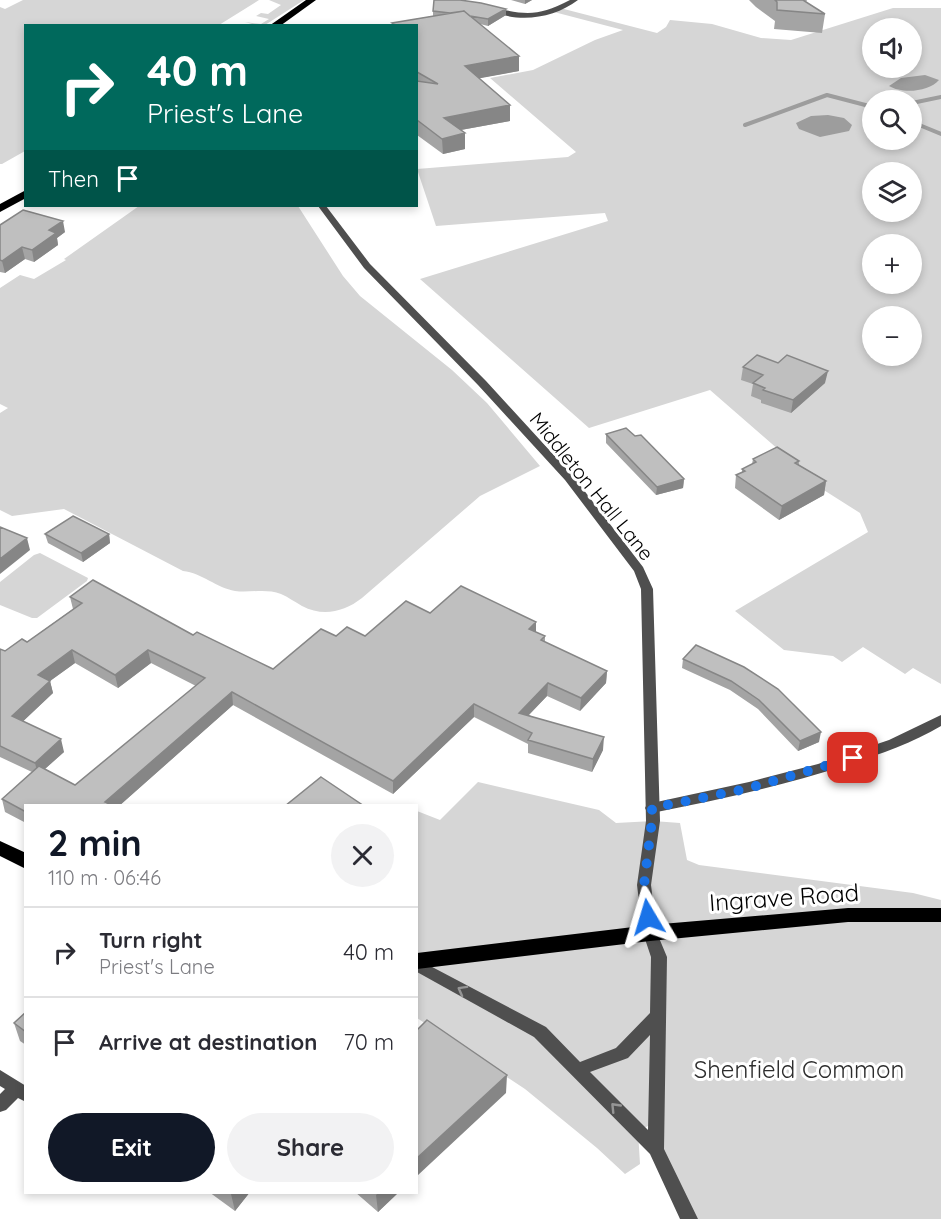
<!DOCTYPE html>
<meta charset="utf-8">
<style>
:root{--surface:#fff;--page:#f2f2f3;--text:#2b2b33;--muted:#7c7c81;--line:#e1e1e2;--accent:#111827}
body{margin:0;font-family:Quicksand,sans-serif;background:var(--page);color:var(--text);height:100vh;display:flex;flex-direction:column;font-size:22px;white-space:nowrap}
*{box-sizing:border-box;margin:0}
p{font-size:20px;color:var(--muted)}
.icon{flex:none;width:33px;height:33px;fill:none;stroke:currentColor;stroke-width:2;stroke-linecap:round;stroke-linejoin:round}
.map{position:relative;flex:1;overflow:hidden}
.details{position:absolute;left:24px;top:804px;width:394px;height:390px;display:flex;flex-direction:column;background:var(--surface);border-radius:0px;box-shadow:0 3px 9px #0003}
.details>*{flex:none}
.banner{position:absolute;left:24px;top:24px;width:394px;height:183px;border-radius:0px;box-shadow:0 3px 9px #0003;background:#00695c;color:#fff;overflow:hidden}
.controls{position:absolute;left:862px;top:18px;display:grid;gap:12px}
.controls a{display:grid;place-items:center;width:60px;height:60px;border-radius:50%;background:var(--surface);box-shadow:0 3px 9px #0003;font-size:30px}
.pin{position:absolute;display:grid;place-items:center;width:51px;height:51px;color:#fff;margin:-26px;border-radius:12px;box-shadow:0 3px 9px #0006}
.me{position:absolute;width:66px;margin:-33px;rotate:353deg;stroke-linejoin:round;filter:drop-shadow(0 0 4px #0008)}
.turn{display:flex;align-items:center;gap:21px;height:126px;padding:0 24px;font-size:27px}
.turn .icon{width:78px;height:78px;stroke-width:2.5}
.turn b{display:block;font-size:42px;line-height:51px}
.then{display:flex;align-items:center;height:57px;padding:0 24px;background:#0003;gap:12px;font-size:22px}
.round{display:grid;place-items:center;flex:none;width:63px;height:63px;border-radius:32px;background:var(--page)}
.overview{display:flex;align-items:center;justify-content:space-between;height:102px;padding:0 24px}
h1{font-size:36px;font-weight:700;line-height:45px;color:var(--accent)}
.primary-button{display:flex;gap:12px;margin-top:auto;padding:12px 24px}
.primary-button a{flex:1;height:69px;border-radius:36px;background:var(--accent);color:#fff;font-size:24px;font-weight:700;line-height:69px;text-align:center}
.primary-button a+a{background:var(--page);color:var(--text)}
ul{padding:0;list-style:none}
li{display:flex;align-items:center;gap:18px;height:90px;padding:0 24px;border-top:2px solid var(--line)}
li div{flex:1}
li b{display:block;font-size:22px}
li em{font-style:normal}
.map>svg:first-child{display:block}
.green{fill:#d6d6d6;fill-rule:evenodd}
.water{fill:#9d9d9d}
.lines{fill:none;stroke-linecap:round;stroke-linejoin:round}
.stream{stroke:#9d9d9d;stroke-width:4}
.minor{fill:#4f4f4f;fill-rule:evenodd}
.tertiary{fill:#4f4f4f;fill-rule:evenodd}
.primary{fill:#000;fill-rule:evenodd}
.wall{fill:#a4a4a4;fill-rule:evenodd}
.shaded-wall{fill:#868686}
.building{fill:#bfbfbf;stroke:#868686;stroke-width:1.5}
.oneway{stroke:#959595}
.route{stroke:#1a73e8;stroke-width:10;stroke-dasharray:0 18}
.labels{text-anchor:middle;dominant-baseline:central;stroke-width:6;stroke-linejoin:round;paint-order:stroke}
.street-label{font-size:20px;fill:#000;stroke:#fff}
.near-street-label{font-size:24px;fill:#000;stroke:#fff}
.near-park-label{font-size:24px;fill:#2d2d2d;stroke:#fff}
</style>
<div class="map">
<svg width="941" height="1219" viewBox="0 0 941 1219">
<rect width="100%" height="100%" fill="#fff"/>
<path class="green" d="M23 0H268H259L219 25 26 26 25 151 2 164H0V7L5 9Z
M269 0H304L265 25H250L252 24 245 22 261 24 269 19 256 16 261 13 268 14 281 5Z
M560 8 657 33 666 27 670 20 712 24 761 38 791 40 893 8H941V684L913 668 905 674 863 647 842 662 833 656 784 650 735 611 868 532 860 513 800 475 794 463 710 390 589 428 420 279 608 221 605 213 436 226 417 169 568 157 576 152 490 78 533 70 595 40 623 30 554 12ZM873 28H912V68H873ZM873 100H912V140H873ZM873 172H912V212H873ZM873 244H912V284H873ZM873 316H912V356H873Z
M139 206H298L343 276 360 296 452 370 487 403 540 466 480 496 362 598C344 612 323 617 302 606 295 602 288 597 281 594 266 588 250 593 235 591 217 588 202 573 183 571L64 509 12 516 0 510V413L8 408 0 404V288L20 275 34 279 66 260 64 259Z
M40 553 88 578 87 581 37 618H32L0 605V582L34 555Z
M478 782 599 810 616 823 653 821 680 823 687 860 699 865 913 893 941 900V1219H689L676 1196 656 1122 638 1131 640 1164 625 1174 597 1148 525 1089 417 1018V811L440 820Z"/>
<path class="water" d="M925 75 939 80C929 92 902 94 889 86L901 78Z
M828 115 844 118 852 125 849 131 820 137 799 129 796 123 811 116Z"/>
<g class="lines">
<path class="stream" d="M912 103 941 97
M912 122 941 134
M745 125 827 95 873 107"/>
<path class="minor" d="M570 0H578C553 19 516 24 488 9L491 7C526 15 537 17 570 0Z
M941 715V726C911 744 877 755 844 766 781 786 717 800 652 813L647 812 645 808 647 804 652 803 749 782 818 764 889 740Z
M0 1070 26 1086V1102L18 1098 6 1110 0 1112V1094L5 1089 0 1086Z"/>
<path class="tertiary" d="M318 206H326L370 264 486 381 573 476 643 567 653 589 660 821 651 885 657 933 667 957 664 1149 698 1219H680L650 1154 534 1037 417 972V959L546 1027 580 1062 616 1048 650 1013 651 957 643 933 637 885 646 821 641 589 634 571 565 480 478 385 364 268ZM650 1035 648 1130 590 1072 628 1058Z"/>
<path class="primary" d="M306 0H316L280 26H269Z
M26 190V198L0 212V204Z
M0 841 26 853V869L0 856Z
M848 908H941V922H848L650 941 417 969V953L650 925Z"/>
</g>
<path class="wall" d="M511 0H532L525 4Z
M749 0H807L806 2 825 14 822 33 774 29 775 21 756 7Z
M433 11 506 15 488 26 480 24 519 71 479 78 510 105V121L461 130 465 149 443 154 417 135V26L393 25 392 23 433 16Z
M0 225 65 232 57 238 58 245 34 262 25 259 5 273 0 272Z
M743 367 825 383 791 413 761 403V400L751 396 753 384 741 380Z
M606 434 635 436 684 479 683 488 656 495 606 443Z
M753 459 799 461V465L826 481 824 495 779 520 735 488 736 475 742 473V469L752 464Z
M45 534H109L110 543 83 562 48 543Z
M70 597 193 635 273 669 336 636H365L430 613 536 632 545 636V642L607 671 606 683 580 711 547 696 529 715 603 750 592 772 528 753V744L474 717 393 794 233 705 119 806H26V823L5 812 2 799 32 772 0 757V649L5 651 27 642 73 609ZM75 663 118 688 151 663 196 686 75 785 45 769 64 752 23 721 53 693 50 681Z
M696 645 819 742 798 751 758 709 730 690 682 668 683 659Z
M26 1012V1045L20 1041 14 1023Z
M209 1192H250L235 1211Z
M355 1192H399L378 1212Z"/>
<path class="shaded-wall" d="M525 0H532L525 4Z
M506 9V15L488 26V19Z
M519 56V71L465 81V66Z
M510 105V121L444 133V118Z
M465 133V149L443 154 442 139Z
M63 221 65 232 57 238 58 245 34 262 32 250 49 230Z
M22 247 25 259 5 273 2 261Z
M828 371 825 383 791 413 793 400Z
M684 479 683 488 656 495 657 487Z
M826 481 824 495 779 520 782 506Z
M109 534 110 543 83 562 81 553Z
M27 538 30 550 0 574V559Z
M536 622V635L529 629Z
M72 650 75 663 50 681 53 693 15 729 12 716 38 675Z
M148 650 151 663 118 688 115 675Z
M607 671 606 683 580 711 581 698Z
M548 683 547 696 519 725V713Z
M232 692 233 705 119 806H105V802Z
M474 704V717L393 794V781Z
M821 732 819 742 798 751 800 741Z
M604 737 603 750 592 772 593 759Z
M61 739 64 752 38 775 35 763Z
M507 1075 506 1093 417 1176V1158Z
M232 1192H250L235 1211 231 1194Z
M379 1192H399L378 1212 376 1195Z"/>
<path class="building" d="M434 0H460L481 3 506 9 488 19 470 16 464 11 450 13 433 11Z
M775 0H803L825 14 777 10V2Z
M464 11 519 56 465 66 510 105 444 118 465 133 442 139 417 120V81L438 84 417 72V26H391L395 25 392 23Z
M23 210 63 221 49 230 56 233 32 250 22 247 2 261 0 260V225Z
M757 355 778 363 787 355 828 371 793 400 763 390 765 388 753 383 763 375 743 367Z
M626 428 635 436 641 435 684 479 657 487 606 434Z
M777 447 799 461 795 463 826 481 782 506 736 475 745 471 742 469 756 462 753 459Z
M73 516 109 534 81 553 45 534Z
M0 527 27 538 0 559Z
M93 580 193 635 197 632 273 669 321 629 336 636 347 627 365 636 406 601 430 613 461 586 536 622 529 629 545 636 541 640 607 671 581 698 548 683 519 713 604 737 593 759 528 740 532 733 474 704 393 781 232 692 105 802 108 803 105 806H26V812L2 799 39 766 75 785 205 678 148 650 115 675 72 650 38 675 50 681 12 716 61 739 35 763 0 746V649L5 651 22 639 27 642 82 603 70 597Z
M696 645 744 667 778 689 821 732 800 741 759 700 731 681 683 659Z
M321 777 364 806H285Z
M26 1012V1032L14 1023Z
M427 1020 507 1075 417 1158V1030Z"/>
<defs><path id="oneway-chevron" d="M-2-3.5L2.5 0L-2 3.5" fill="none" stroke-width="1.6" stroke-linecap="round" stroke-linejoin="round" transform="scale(1.5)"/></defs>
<g class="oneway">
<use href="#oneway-chevron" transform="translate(462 990) rotate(-151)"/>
<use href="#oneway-chevron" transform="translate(615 1107) rotate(-134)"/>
</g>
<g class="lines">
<path class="route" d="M648 917 644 885 652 820V808L746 789 853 758"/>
</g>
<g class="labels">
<g class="street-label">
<text transform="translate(592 486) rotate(51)">Middleton Hall Lane</text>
</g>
<g class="near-street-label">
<text transform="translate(784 897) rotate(-4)">Ingrave Road</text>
</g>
<g class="near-park-label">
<text x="799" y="1069">Shenfield Common</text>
</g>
</g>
</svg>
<div class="controls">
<a><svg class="icon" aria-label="sound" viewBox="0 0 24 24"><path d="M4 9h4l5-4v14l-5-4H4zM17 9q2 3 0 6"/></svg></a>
<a><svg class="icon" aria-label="search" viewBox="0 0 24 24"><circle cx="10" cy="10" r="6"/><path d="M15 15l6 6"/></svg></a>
<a><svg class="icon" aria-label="layers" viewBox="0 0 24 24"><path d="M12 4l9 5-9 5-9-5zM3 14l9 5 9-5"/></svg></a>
<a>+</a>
<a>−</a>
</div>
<div class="pin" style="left:853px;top:758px;background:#d93025"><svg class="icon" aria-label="arrive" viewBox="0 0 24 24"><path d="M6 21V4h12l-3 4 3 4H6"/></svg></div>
<svg class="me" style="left:648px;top:917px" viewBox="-20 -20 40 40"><path d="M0-17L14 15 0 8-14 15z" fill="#1a73e8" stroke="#fff" stroke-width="4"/></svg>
<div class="banner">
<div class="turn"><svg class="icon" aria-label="right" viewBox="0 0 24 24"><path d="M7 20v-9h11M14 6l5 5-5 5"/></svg><div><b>40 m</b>Priest's Lane</div></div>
<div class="then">Then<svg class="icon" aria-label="arrive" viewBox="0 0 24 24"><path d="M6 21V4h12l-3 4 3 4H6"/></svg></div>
</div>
<section class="details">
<div class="overview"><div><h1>2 min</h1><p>110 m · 06:46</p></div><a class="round"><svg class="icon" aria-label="close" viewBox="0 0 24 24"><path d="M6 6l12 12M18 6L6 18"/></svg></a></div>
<ul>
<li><svg class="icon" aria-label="right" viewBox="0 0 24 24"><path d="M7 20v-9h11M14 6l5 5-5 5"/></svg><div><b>Turn right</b><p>Priest's Lane</p></div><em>40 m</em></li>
<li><svg class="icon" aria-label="arrive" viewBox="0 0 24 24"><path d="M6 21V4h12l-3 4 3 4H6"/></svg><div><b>Arrive at destination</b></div><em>70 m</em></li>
</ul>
<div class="primary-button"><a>Exit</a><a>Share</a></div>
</section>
</div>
